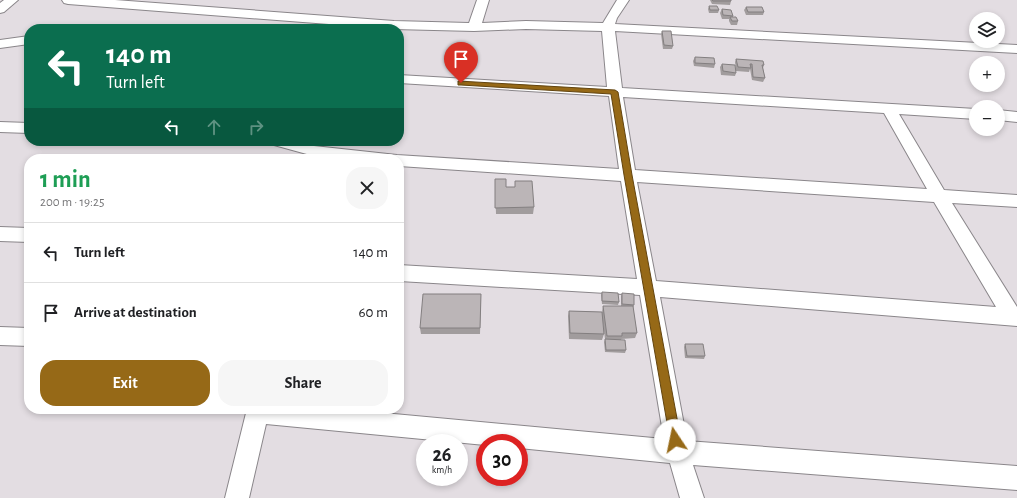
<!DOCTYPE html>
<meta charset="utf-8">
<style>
:root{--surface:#fff;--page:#f6f6f6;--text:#202124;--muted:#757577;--line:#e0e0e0;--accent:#966917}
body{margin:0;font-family:"Alegreya Sans",sans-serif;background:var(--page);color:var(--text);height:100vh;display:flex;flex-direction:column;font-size:15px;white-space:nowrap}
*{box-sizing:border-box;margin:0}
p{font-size:13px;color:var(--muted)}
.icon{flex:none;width:22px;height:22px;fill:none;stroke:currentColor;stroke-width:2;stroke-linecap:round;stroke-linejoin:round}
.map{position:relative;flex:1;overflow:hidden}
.panel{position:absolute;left:24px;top:154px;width:380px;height:260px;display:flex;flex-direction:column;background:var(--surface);border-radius:16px;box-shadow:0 2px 6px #0003}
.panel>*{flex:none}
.hud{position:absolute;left:24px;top:24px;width:380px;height:122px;border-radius:16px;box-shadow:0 2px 6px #0003;background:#0b6e4f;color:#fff;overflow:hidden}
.buttons{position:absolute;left:969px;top:12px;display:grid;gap:8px}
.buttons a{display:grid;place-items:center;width:36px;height:36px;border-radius:50%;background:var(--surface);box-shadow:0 2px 6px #0003;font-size:20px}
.speed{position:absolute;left:416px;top:434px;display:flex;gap:8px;font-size:20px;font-weight:700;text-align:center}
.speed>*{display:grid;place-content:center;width:52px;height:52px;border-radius:50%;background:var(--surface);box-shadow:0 2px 6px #0003;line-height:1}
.speed small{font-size:10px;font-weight:400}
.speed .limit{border:6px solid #d22;background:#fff;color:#111}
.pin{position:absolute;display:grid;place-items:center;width:34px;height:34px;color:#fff;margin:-41px -17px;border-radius:50% 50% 50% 0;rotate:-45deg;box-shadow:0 0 4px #0007}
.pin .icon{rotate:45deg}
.me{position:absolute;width:44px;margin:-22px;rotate:349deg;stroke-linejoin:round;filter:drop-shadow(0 0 3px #0008)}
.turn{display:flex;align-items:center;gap:14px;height:84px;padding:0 16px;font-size:18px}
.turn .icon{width:52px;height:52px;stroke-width:2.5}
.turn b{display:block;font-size:28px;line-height:34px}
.lanes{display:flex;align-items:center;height:38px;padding:0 16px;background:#0003;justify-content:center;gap:20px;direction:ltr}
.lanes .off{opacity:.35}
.round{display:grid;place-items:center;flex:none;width:42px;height:42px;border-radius:16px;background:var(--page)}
.head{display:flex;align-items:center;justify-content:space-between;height:68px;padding:0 16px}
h1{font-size:24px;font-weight:700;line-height:30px;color:#1e9e55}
.button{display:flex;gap:8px;margin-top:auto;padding:8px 16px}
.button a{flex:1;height:46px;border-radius:16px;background:var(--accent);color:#fff;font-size:16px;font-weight:700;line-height:46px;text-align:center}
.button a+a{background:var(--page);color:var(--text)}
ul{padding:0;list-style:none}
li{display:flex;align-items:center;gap:12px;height:60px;padding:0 16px;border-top:1px solid var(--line)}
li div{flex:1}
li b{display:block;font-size:15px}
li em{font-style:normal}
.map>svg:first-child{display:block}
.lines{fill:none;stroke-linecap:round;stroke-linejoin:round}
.street-casing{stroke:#8a868a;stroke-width:2}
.street{fill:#fff;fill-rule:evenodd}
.wall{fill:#a19c9d}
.building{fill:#bbb5b7;stroke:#837f80}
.route{fill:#966917;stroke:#62440f}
</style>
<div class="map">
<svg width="1017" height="498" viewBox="0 0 1017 498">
<rect width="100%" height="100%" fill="#e3dde2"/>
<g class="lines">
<g class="street-casing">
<path id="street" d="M4 0H18L4 12 0 13V3Z
M62 0H115L394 21 469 23 477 0H489L482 23 526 21 603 23 617 0H629L617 18 615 24 1017 45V53L615 31 622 88 976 109V119L899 114 944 190 1017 195V207L952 203 1017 307V326L660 297 687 441 1017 466V490L693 465 704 498H680L670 463 519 448V443H485V445L266 424 249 498H225L247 409H340L664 439 640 295 399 281V265L637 279 621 181 399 166V159H339L314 156 274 145 271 141H298L314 146 397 155 619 169 609 96 399 83V75L607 87 602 31 526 29 474 31 394 29 68 4 64 3ZM623 97 884 113 927 189 635 170ZM637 182 934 202 996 307 656 281Z
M29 36V44L0 48V40Z
M998 110 1017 112V122L998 120Z
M0 122 29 123V133L0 132Z
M0 227 29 228V242L0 241Z
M0 327 29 328V346L0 345Z"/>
</g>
<use href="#street" class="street"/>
</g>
<path class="wall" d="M710 0H731V1L730 5 712 4Z
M709 6 719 10 718 13H709L708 9Z
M746 7 764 12 763 15H746L744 10Z
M722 9 733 16V17L738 21 737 25H731L729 21V19H722L720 13Z
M662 31 673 46 672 49H663L661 34Z
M695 57 715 64 714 68 694 66 693 61Z
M736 59 764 65 763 68 765 78 763 82 752 80 750 69 749 72 736 71 735 62Z
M722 64 736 73 735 76 721 75 720 67Z
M495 179 534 207 533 214H496Z
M602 292 619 302 618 305 602 304 601 295Z
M622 293 634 305 633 308 637 333 635 338 621 339V340L626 350 625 353 605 352 604 342 605 339 603 323 604 334 602 340 569 339 568 316 569 311 602 312 603 306H621V296Z
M481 294V301L480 334H421L420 328Z
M685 344 705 356 704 359 685 358 684 347Z"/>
<path class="building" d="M712 0H731V1H713Z
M709 6H717L719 10H710Z
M746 7H762L764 12H748Z
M722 9 731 10 733 16 723 15Z
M730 17H736L738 21H732Z
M662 31H671L673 46 664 45Z
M695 57 714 58 715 64 695 63Z
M736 59 763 61 764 65H762L765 78 753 77 752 64H750L751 68 738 67Z
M722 64 735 65 736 73 723 71Z
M495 179H506V187H515V181H532L534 207 495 208Z
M602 292 618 293 619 302 602 301Z
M622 293 634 294V305L622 304Z
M423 294H481L480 328H420Z
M603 306H633L637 333H622V336H607Z
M569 311 602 312 604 334 570 333Z
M605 339 625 340 626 350H606Z
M685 344H703L705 356H687Z"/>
<path class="route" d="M458 81 615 90 618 92 632 175 681 440 679 444 675 446 671 444 670 440 624 175 611 94 461 85H458Z"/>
</svg>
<div class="buttons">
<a><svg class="icon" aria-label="layers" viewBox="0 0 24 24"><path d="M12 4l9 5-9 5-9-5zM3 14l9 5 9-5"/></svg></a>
<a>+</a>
<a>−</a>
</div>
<div class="speed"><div>26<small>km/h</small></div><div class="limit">30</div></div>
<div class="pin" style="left:461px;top:83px;background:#d93025"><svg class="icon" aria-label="arrive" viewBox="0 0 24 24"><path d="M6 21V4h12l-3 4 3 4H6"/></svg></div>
<svg class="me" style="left:675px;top:440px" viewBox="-20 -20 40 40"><circle r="19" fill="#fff"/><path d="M0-13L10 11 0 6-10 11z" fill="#966917"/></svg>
<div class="hud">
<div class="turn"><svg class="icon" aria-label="left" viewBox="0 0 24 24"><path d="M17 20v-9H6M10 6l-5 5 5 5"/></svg><div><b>140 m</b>Turn left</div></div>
<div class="lanes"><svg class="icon" aria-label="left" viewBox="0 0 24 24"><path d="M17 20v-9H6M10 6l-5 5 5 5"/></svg><svg class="icon off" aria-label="ahead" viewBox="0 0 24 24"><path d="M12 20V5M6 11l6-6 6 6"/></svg><svg class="icon off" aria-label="right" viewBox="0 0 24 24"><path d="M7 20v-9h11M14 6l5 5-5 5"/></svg></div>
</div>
<section class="panel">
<div class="head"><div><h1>1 min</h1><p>200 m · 19:25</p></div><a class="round"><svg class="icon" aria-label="close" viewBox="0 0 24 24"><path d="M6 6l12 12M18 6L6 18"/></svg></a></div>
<ul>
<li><svg class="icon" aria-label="left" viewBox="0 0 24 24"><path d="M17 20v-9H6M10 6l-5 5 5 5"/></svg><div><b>Turn left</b></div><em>140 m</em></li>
<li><svg class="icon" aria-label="arrive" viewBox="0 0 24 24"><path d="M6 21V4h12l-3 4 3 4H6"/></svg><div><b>Arrive at destination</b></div><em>60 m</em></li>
</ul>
<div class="button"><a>Exit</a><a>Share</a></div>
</section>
</div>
